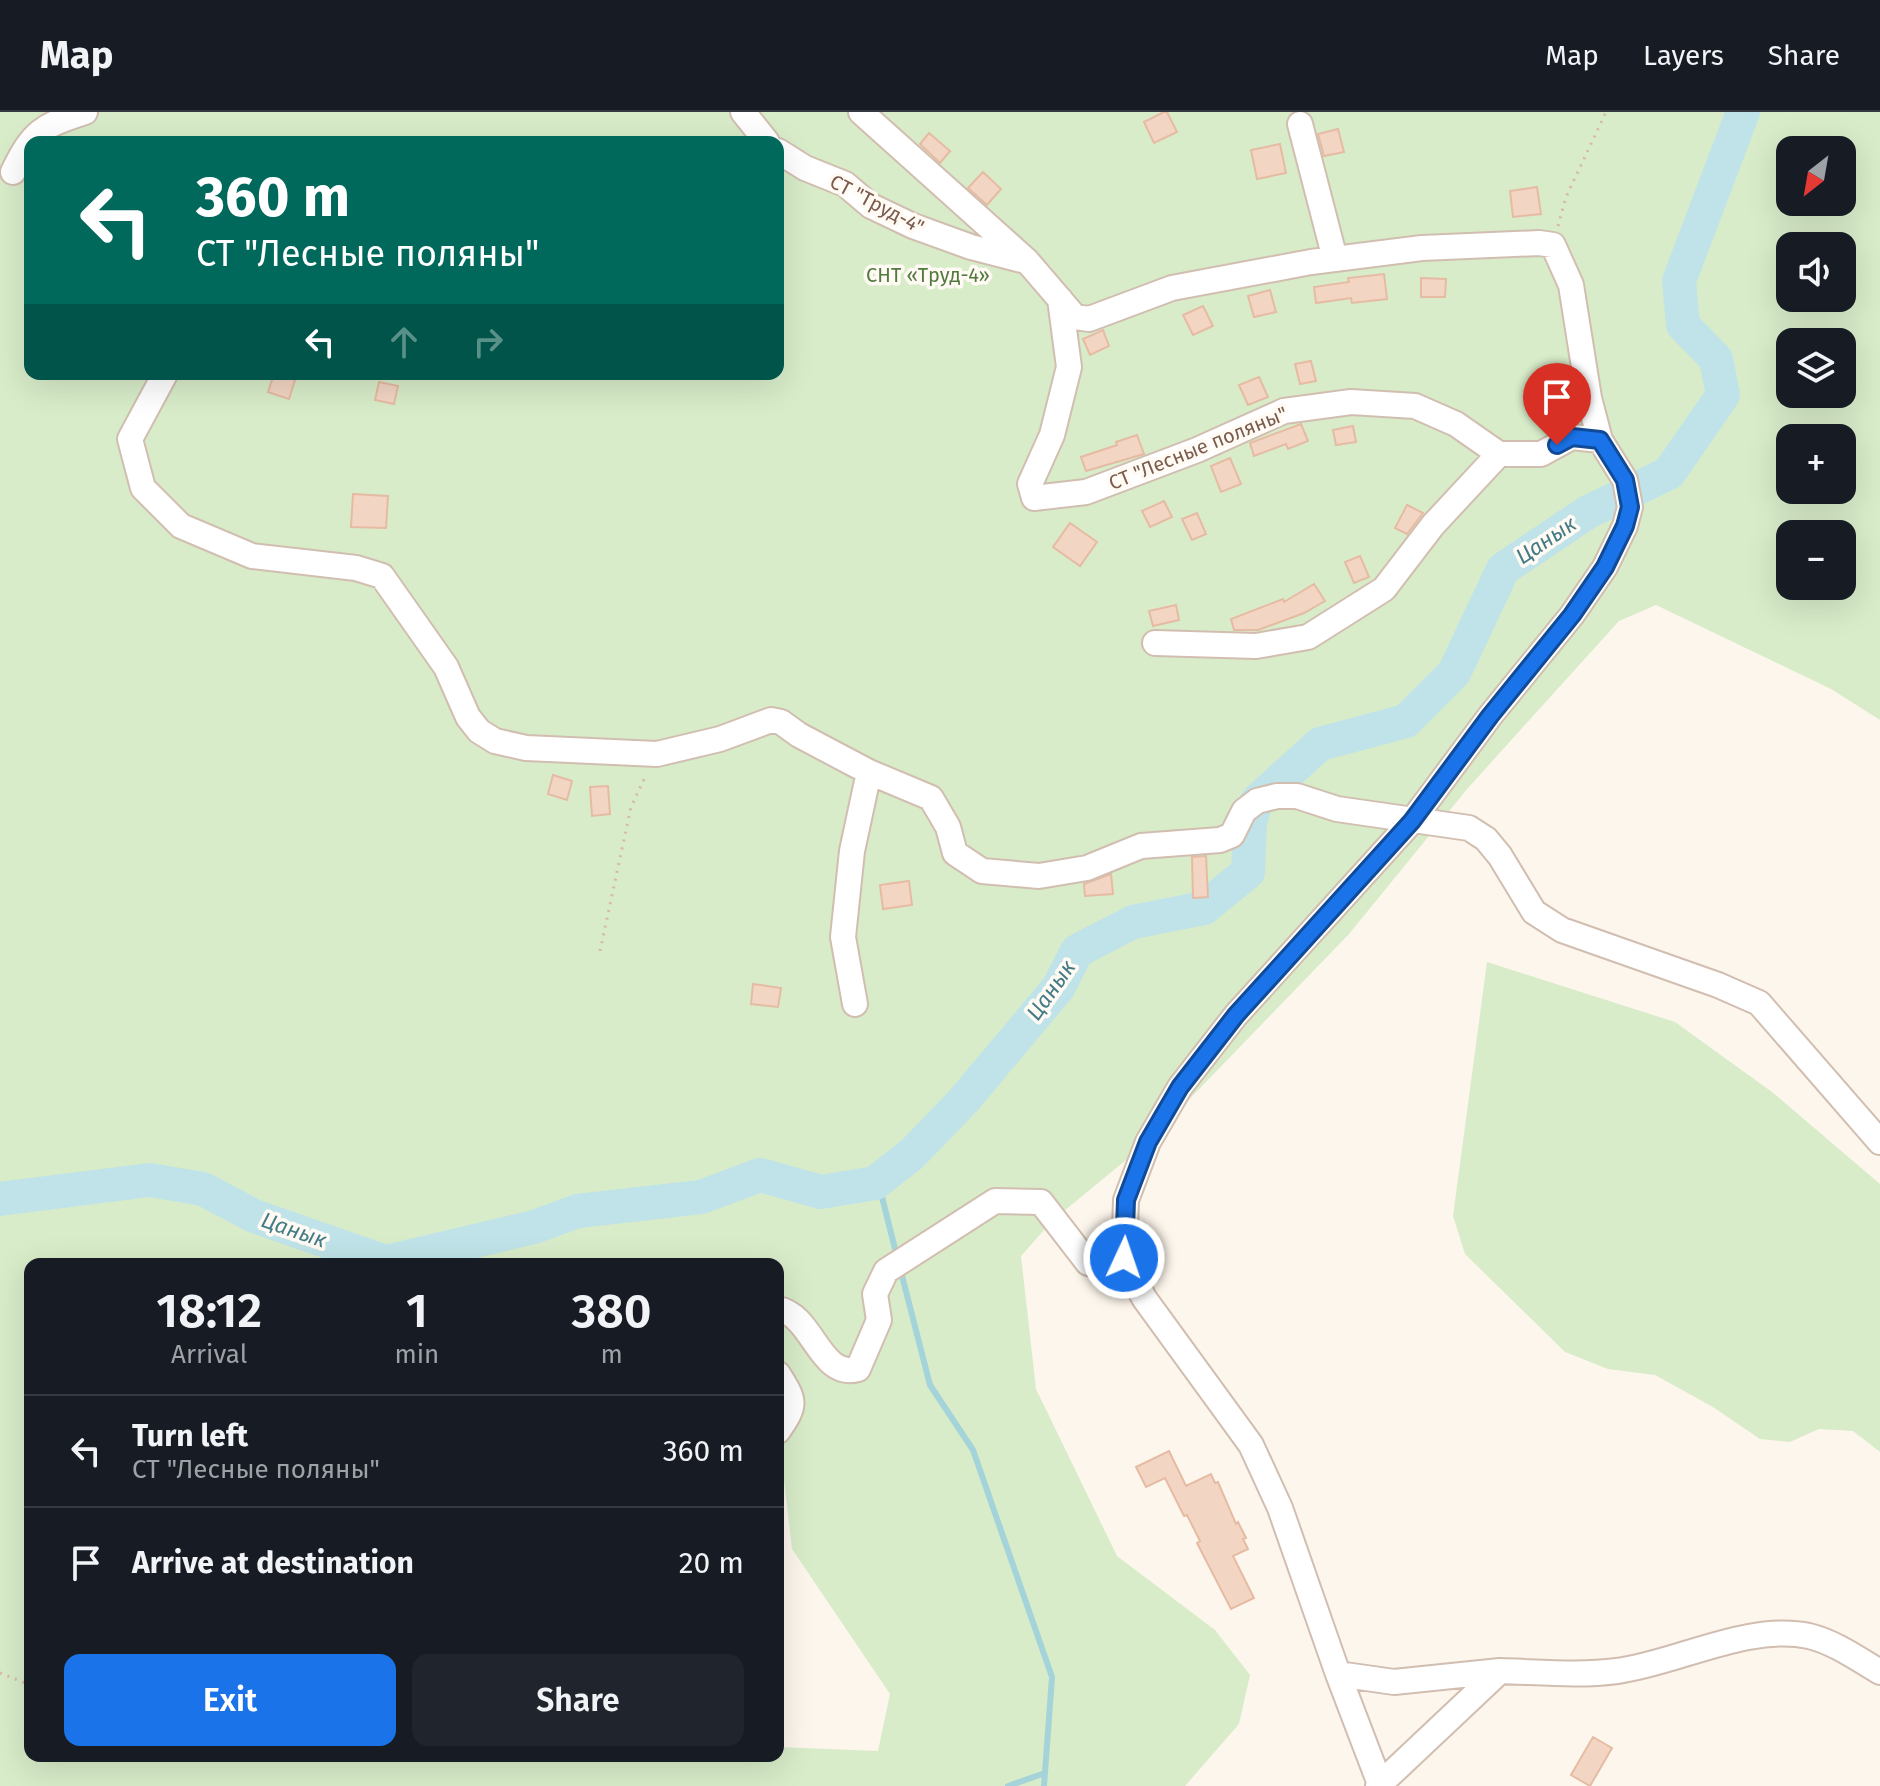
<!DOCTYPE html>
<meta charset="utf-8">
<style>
:root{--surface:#171b24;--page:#20242c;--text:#f1f3f6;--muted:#9ea1a6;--line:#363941;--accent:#1a73e8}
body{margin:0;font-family:"Fira Sans",sans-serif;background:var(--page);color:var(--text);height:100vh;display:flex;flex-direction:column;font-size:30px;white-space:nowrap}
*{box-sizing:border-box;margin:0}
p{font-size:26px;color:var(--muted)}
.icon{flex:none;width:44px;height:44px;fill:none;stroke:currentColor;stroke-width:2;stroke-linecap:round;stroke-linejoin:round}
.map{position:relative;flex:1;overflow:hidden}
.panel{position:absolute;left:24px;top:1146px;width:760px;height:504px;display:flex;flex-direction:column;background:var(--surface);border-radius:16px;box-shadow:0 8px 32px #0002}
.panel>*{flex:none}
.guide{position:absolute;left:24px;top:24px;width:760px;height:244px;border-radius:16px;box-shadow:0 8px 32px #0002;background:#00695c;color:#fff;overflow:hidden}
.needle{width:52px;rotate:211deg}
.tools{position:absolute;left:1776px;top:24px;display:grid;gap:16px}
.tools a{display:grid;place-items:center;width:80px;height:80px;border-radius:16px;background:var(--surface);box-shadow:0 8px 32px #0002;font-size:40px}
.pin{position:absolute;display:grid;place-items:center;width:68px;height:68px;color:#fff;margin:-82px -34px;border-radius:50% 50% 50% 0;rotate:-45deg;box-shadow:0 0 8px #0007}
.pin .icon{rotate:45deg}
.me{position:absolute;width:88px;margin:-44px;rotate:3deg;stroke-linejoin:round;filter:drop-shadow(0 0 6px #0008)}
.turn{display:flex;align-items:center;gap:28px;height:168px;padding:0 40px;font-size:36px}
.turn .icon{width:104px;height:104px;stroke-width:2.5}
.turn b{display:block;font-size:56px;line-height:68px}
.lanes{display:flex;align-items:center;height:76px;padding:0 40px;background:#0003;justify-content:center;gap:40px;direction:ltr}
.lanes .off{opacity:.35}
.eta{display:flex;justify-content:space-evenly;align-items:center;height:136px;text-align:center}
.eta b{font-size:48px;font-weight:600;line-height:56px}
.action{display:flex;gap:16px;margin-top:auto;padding:16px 40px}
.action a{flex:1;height:92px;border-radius:16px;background:var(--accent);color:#fff;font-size:32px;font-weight:600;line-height:92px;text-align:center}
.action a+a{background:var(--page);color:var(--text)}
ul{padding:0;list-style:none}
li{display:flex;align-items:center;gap:24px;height:112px;padding:0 40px;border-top:2px solid var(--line)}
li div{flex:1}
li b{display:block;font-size:30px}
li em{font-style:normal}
header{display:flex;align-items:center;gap:48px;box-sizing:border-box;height:112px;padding:0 40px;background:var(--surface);border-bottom:2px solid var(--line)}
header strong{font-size:38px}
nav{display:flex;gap:44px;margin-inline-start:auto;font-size:28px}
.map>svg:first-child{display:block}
.green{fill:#d8ecc9;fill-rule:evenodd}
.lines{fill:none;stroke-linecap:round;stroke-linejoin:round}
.stream{stroke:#a5d3da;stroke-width:6}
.river{stroke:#bfe3e8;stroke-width:34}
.building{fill:#f3d5c3;stroke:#e6bba3;stroke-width:2}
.minor-casing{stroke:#d1beb0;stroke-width:28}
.path{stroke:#d9b8a5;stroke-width:3;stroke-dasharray:2 6;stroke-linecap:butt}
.minor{stroke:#fff;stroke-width:24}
.route-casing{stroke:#114b97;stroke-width:20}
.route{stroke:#1a73e8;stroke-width:14}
.labels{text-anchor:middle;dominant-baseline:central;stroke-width:7;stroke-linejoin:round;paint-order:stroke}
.street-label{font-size:20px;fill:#7a5c4d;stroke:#fffaf3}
.park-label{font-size:20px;fill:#537a41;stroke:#fffaf3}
.water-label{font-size:22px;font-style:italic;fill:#437c86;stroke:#fffaf3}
</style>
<header>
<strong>Map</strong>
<nav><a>Map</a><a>Layers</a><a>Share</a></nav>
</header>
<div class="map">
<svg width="1880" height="1674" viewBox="0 0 1880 1674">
<rect width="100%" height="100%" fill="#fdf6ec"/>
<path class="green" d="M0 0H1880V608L1831 577 1656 493 1619 509 1468 676 1349 822 1148 1030 1053 1108 1021 1144 1036 1277 1117 1444 1215 1518 1250 1563 1239 1612 1185 1674H0ZM30 30H778V262H30ZM1790 38H1842V90H1790ZM1790 134H1842V186H1790ZM1790 230H1842V282H1790ZM1790 326H1842V378H1790ZM1790 422H1842V474H1790ZM30 1152H778V1315L792 1437 890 1582 878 1639 778 1635V1644H30Z
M1487 850 1675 910 1772 980 1880 1072V1340L1853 1319 1819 1317 1790 1330 1760 1327 1713 1295 1655 1263 1608 1257 1565 1240 1465 1142 1453 1104Z"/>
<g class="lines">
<path class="stream" d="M878 1069 897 1145
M900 1156 930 1273 973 1338 1052 1565 1044 1674
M1008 1674 1045 1661"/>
<path class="river" d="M0 1087 150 1068 203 1077 254 1104 386 1150 534 1115 578 1099 701 1085 760 1063 821 1080 875 1071 912 1042 964 988 1058 876 1077 839 1133 810 1204 796 1248 760 1250 709 1257 689 1320 632 1406 609 1454 561 1503 457 1588 400 1669 361 1723 283 1716 247 1683 213 1679 169 1743 0"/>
</g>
<path class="building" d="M1164 0H1167L1177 20 1154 31 1144 10Z
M1338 17 1344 40 1324 44 1318 22Z
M929 21 950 39 940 51 920 32Z
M1280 32 1286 61 1257 67 1251 38Z
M983 60 1001 77 987 93 968 76Z
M1537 75 1541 102 1513 105 1510 79Z
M1384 162 1387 187 1352 191 1351 186 1316 191 1314 175 1349 170 1348 166Z
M1421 166 1446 167 1445 185H1421Z
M1270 178 1276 200 1254 205 1248 184Z
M1203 194 1213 214 1193 223 1183 203Z
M1103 218 1109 234 1090 243 1083 227Z
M1311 249 1316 269 1300 272 1295 252Z
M274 262 295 268 289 287 268 280Z
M1259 265 1268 285 1248 293 1239 273Z
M379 270 398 274 394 292 375 288Z
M1301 312 1308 329 1288 337 1286 332 1254 344 1250 331Z
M1353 314 1356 330 1336 333 1333 318Z
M1137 323 1144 342 1086 359 1081 345 1117 333 1116 330Z
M1230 346 1241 372 1221 380 1211 354Z
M353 382 388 384 386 416 351 415Z
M1164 389 1172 405 1150 415 1142 399Z
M1407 393 1423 401 1407 422 1395 416Z
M1197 401 1206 422 1192 428 1182 407Z
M1070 411 1097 430 1080 454 1053 435Z
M1360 444 1369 465 1354 471 1345 450Z
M1314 472 1325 489 1304 501 1258 518H1234L1231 507 1283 487 1284 490Z
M1176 493 1179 508 1153 514 1149 499Z
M553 663 572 669 567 688 548 682Z
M608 674 610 702 592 704 590 675Z
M1206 744 1208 785 1193 786 1192 745Z
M1111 762 1113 782 1085 784 1084 772Z
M909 769 912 793 883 797 880 773Z
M753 872 781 876 778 895 751 892Z
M1169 1339 1186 1374 1211 1362 1215 1371 1218 1370 1236 1412 1238 1410 1246 1426 1243 1427 1248 1437 1233 1444 1254 1486 1231 1497 1197 1431 1200 1429 1187 1403 1184 1404 1165 1366 1146 1375 1136 1355Z
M1593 1625 1612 1636 1590 1674 1571 1663Z"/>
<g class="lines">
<g class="minor-casing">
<path id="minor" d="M743 0 767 30
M861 0 1027 149 1075 205 1089 207 1172 176 1311 150 1422 136 1539 131 1553 133 1571 173 1589 286 1600 328 1625 368 1630 395 1625 414 1605 455 1572 503 1490 604 1412 709 1236 903 1180 975 1148 1030 1126 1088 1124 1146 1144 1186 1251 1333 1280 1396 1338 1562 1394 1570 1500 1559
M1300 12 1335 147
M778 39 805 56 845 72 871 94 913 114 971 135 1021 148
M13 60C33 19 42 14 85 0
M1060 187 1069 255 1052 323 1030 372 1034 386 1086 380 1197 338 1284 299 1351 290 1415 294 1456 312 1499 342H1541L1572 325 1600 328
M165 262 130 327 143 376 181 414 252 444 356 456 382 464 446 555 468 605 479 619 495 629 526 636 657 642 720 627 771 608 781 610 799 623 869 660 931 686 948 715 955 741 982 759 1039 764 1087 756 1141 734 1220 728 1232 723 1244 699 1257 689 1277 684H1297L1337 697 1469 716 1486 727 1500 744 1534 800 1562 818 1718 873 1759 891 1880 1030
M1155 531 1256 534 1308 525 1384 477 1433 413 1499 342
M855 892 843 825 852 739 869 660
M778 1197C813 1203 820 1268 858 1257L879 1208 875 1182 886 1159 995 1089 1041 1090 1088 1151 1098 1153 1124 1146
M778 1262C795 1289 797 1292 778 1319
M1338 1562 1380 1672
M1378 1674 1500 1559C1539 1560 1579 1564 1617 1559 1677 1551 1748 1511 1809 1524 1834 1530 1858 1547 1880 1560"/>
</g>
<path class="path" d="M1558 114 1566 85 1606 0
M600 839 631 695 646 663
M0 1561 30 1573"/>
<use href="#minor" class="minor"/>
</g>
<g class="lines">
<g class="route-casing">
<path id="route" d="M1124 1146 1126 1088 1148 1030 1180 975 1236 903 1412 709 1490 604 1572 503 1605 455 1625 414 1630 395 1625 368 1600 328 1572 325 1557 333"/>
</g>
<use href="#route" class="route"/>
</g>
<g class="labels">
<g class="street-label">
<text transform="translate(877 92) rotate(28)">СТ "Труд-4"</text>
<text transform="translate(1198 336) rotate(-22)">СТ "Лесные поляны"</text>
</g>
<g class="park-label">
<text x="928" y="163">СНТ «Труд-4»</text>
</g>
<g class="water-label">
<text transform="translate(1546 428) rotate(-34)">Цанык</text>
<text transform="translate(1051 878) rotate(-55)">Цанык</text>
<text transform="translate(294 1118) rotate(19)">Цанык</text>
</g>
</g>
</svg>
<div class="tools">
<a><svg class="needle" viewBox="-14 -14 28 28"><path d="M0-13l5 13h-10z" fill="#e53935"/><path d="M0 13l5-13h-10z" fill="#9ea1a6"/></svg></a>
<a><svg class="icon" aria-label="sound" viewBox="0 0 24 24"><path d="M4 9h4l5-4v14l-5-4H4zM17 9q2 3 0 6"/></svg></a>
<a><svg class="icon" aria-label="layers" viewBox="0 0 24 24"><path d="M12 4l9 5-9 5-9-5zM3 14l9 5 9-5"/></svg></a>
<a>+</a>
<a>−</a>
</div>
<div class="pin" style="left:1557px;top:333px;background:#d93025"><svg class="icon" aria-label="arrive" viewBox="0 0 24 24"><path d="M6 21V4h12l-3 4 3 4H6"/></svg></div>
<svg class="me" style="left:1124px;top:1146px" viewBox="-20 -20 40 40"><circle r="17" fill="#1a73e8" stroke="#fff" stroke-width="3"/><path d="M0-11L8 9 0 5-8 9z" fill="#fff"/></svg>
<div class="guide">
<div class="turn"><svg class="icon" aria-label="left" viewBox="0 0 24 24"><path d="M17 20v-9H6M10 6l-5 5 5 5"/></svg><div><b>360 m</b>СТ &quot;Лесные поляны&quot;</div></div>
<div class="lanes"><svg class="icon" aria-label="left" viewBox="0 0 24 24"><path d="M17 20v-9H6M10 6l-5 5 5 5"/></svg><svg class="icon off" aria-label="ahead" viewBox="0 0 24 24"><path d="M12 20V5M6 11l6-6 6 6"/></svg><svg class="icon off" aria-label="right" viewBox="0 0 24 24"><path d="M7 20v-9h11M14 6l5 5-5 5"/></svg></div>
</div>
<section class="panel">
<div class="eta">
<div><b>18:12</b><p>Arrival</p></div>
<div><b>1</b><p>min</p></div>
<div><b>380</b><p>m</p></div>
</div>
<ul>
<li><svg class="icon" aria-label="left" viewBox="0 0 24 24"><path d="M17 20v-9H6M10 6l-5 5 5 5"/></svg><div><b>Turn left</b><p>СТ &quot;Лесные поляны&quot;</p></div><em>360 m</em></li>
<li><svg class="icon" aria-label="arrive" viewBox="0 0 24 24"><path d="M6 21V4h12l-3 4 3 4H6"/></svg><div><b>Arrive at destination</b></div><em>20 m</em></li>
</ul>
<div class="action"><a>Exit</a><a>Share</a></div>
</section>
</div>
